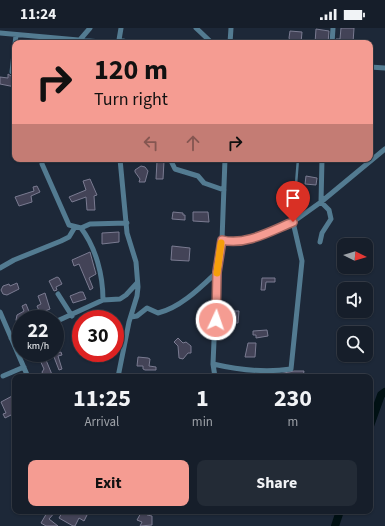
<!DOCTYPE html>
<style>
:root{--surface:#161e2a;--page:#232b36;--text:#f1f3f6;--muted:#9ea2a8;--line:#353c47;--accent:#f59c92}
body{margin:0;font-family:"Source Sans 3",sans-serif;background:var(--page);color:var(--text);height:100vh;display:flex;flex-direction:column;font-size:15px;white-space:nowrap}
*{box-sizing:border-box;margin:0}
p{font-size:13px;color:var(--muted)}
.icon{flex:none;width:22px;height:22px;fill:none;stroke:currentColor;stroke-width:2;stroke-linecap:round;stroke-linejoin:round}
.map{position:relative;flex:1;overflow:hidden}
.panel{position:absolute;left:12px;top:346px;width:361px;height:140px;display:flex;flex-direction:column;background:var(--surface);border-radius:8px;box-shadow:0 1px 3px #0004,0 0 0 1px var(--line)}
.panel>*{flex:none}
.guide{position:absolute;left:12px;top:12px;width:361px;height:122px;border-radius:8px;box-shadow:0 1px 3px #0004,0 0 0 1px var(--line);background:#f59c92;color:#111;overflow:hidden}
.needle{width:26px;rotate:95deg}
.buttons{position:absolute;left:337px;top:210px;display:grid;gap:8px}
.buttons a{display:grid;place-items:center;width:36px;height:36px;border-radius:8px;background:var(--surface);box-shadow:0 1px 3px #0004,0 0 0 1px var(--line);font-size:20px}
.speed{position:absolute;left:12px;top:282px;display:flex;gap:8px;font-size:20px;font-weight:700;text-align:center}
.speed>*{display:grid;place-content:center;width:52px;height:52px;border-radius:50%;background:var(--surface);box-shadow:0 1px 3px #0004,0 0 0 1px var(--line);line-height:1}
.speed small{font-size:10px;font-weight:400}
.speed .limit{border:6px solid #d22;background:#fff;color:#111}
.pin{position:absolute;display:grid;place-items:center;width:34px;height:34px;color:#fff;margin:-41px -17px;border-radius:50% 50% 50% 0;rotate:-45deg;box-shadow:0 0 4px #0007}
.pin .icon{rotate:45deg}
.me{position:absolute;width:44px;margin:-22px;rotate:3deg;stroke-linejoin:round;filter:drop-shadow(0 0 3px #0008)}
.turn{display:flex;align-items:center;gap:14px;height:84px;padding:0 16px;font-size:18px}
.turn .icon{width:52px;height:52px;stroke-width:2.5}
.turn b{display:block;font-size:28px;line-height:34px}
.lanes{display:flex;align-items:center;height:38px;padding:0 16px;background:#0003;justify-content:center;gap:20px;direction:ltr}
.lanes .off{opacity:.35}
.eta{display:flex;justify-content:space-evenly;align-items:center;height:68px;text-align:center}
.eta b{font-size:24px;font-weight:700;line-height:28px}
.primary-button{display:flex;gap:8px;margin-top:auto;padding:8px 16px}
.primary-button a{flex:1;height:46px;border-radius:8px;background:var(--accent);color:#111;font-size:16px;font-weight:700;line-height:46px;text-align:center}
.primary-button a+a{background:var(--page);color:var(--text)}
.status{display:flex;justify-content:space-between;align-items:center;height:28px;padding:0 20px;background:var(--surface);direction:ltr}
.status svg{height:11px;fill:currentColor}
.map>svg:first-child{display:block}
.lines{fill:none;stroke-linecap:round;stroke-linejoin:round}
.river{stroke:#011114;stroke-width:8}
.building{fill:#434357;stroke:#7a7b91}
.lane{stroke:#537b91;stroke-width:2.5}
.street{stroke:#537b91;stroke-width:5}
.route-casing{stroke:#9f655f;stroke-width:10}
.route{stroke:#f59c92;stroke-width:7}
.slow{stroke:#f59e0b;stroke-width:7}
</style>
<div class="status"><b>11:24</b><svg viewBox="0 0 49 12"><path d="M0 12V9h3v3zM5 12V6h3v6zM10 12V3h3v9zM15 12V0h3v12zM26 1h20v11H26zM47 4h2v5h-2z"/></svg></div>
<div class="map">
<svg width="385" height="498" viewBox="0 0 385 498">
<rect width="100%" height="100%" fill="#1d2838"/>
<g class="lines">
<path class="river" d="M370 398 381 367 385 364
M335 498 340 483"/>
</g>
<path class="building" d="M341 0H354L353 15 336 14V11H340Z
M316 1 329 3 328 15H315Z
M290 3 302 4 301 15H291L289 10Z
M8 46 11 48 15 47V59L0 56V49L8 50Z
M157 133H164L163 151H156Z
M141 138 145 139 148 143 145 154H139L140 151 135 144V142Z
M306 148 317 150 316 157 305 156Z
M90 151 97 167 94 168 95 182H87L86 169 72 174 69 169 86 162 83 153Z
M37 158 40 164 31 168 32 174 19 178 15 169 34 163 33 159Z
M173 184 183 185V187H185V192L172 191Z
M193 184H208L209 194 193 193Z
M119 204V214L102 216V205Z
M172 218 190 220 189 233 171 232Z
M90 224 96 246 89 250 93 260 90 262 79 236 74 238 72 232Z
M57 249 59 250 62 256 56 259 57 262 54 263 49 253Z
M262 250H275V254H266L265 262H261Z
M17 255 19 261 7 267 3 266 1 262 3 258 9 256 10 258Z
M80 264H83L86 271 73 275 70 268Z
M45 265 50 281 40 285 37 278 41 276 38 268Z
M26 276 30 286 27 288 28 291H21V301L16 292 17 287 24 283 22 278Z
M231 283H239L238 295H229Z
M267 302 268 308 256 310V307H253V303Z
M178 310 183 315 186 314 191 318V325H188L183 331 179 330 178 318 174 314Z
M248 315H256L255 329H245Z
M61 324 62 327 58 328 62 341 59 342 54 329 46 332 53 349H44L42 344 44 341 39 330Z
M89 325H107L105 329 95 334Z
M138 329 148 330 150 331 149 338 156 339V342H145L143 341V338H137Z
M294 343H304L303 349H273L274 347Z
M14 367 15 385 5 390 3 386 6 385 1 374Z
M48 483H56L49 491 58 498H46L41 495Z
M63 483H87V487L84 493 79 490 75 498H73L59 490Z
M142 483H150L147 487 152 488V497L140 498 142 494 137 492Z"/>
<g class="lines">
<path class="lane" d="M293 194 298 131"/>
<path class="street" d="M196 0 212 15
M0 5 112 15
M119 12 121 0
M78 14 90 0
M117 15 119 12 131 15
M230 15 231 0
M332 15 333 0
M370 39 385 40
M12 44 16 7
M42 131V136L69 197 81 200C96 220 103 247 103 272
M170 131 175 141 198 148 204 155 224 162
M81 200 90 196 127 195
M222 212 238 214 246 212 293 194 321 174 385 121
M320 214 322 205 331 191 329 182 321 174 322 131
M0 240 14 232 61 213 69 209 75 199
M58 266 72 288
M0 284 28 349
M131 289 137 288 147 280 158 285C180 280 200 260 217 244
M55 294 103 272 120 271 126 267 137 255
M11 310 21 306
M213 336C239 342 265 345 291 341L302 233 293 194
M3 348 24 339
M118 349 129 294 137 268 138 259 136 234 127 205 120 131
M215 349 213 336 217 244 222 212 225 131"/>
</g>
<g class="lines">
<g class="route-casing">
<path id="route" d="M216 292 217 244 222 212C245 218 271 203 293 194"/>
</g>
<use href="#route" class="route"/>
<path class="slow" d="M217 245 221 215"/>
</g>
</svg>
<div class="buttons">
<a><svg class="needle" viewBox="-14 -14 28 28"><path d="M0-13l5 13h-10z" fill="#e53935"/><path d="M0 13l5-13h-10z" fill="#9ea2a8"/></svg></a>
<a><svg class="icon" aria-label="sound" viewBox="0 0 24 24"><path d="M4 9h4l5-4v14l-5-4H4zM17 9q2 3 0 6"/></svg></a>
<a><svg class="icon" aria-label="search" viewBox="0 0 24 24"><circle cx="10" cy="10" r="6"/><path d="M15 15l6 6"/></svg></a>
</div>
<div class="speed"><div>22<small>km/h</small></div><div class="limit">30</div></div>
<div class="pin" style="left:293px;top:194px;background:#d93025"><svg class="icon" aria-label="arrive" viewBox="0 0 24 24"><path d="M6 21V4h12l-3 4 3 4H6"/></svg></div>
<svg class="me" style="left:216px;top:292px" viewBox="-20 -20 40 40"><circle r="17" fill="#f59c92" stroke="#fff" stroke-width="3"/><path d="M0-11L8 9 0 5-8 9z" fill="#fff"/></svg>
<div class="guide">
<div class="turn"><svg class="icon" aria-label="right" viewBox="0 0 24 24"><path d="M7 20v-9h11M14 6l5 5-5 5"/></svg><div><b>120 m</b>Turn right</div></div>
<div class="lanes"><svg class="icon off" aria-label="left" viewBox="0 0 24 24"><path d="M17 20v-9H6M10 6l-5 5 5 5"/></svg><svg class="icon off" aria-label="ahead" viewBox="0 0 24 24"><path d="M12 20V5M6 11l6-6 6 6"/></svg><svg class="icon" aria-label="right" viewBox="0 0 24 24"><path d="M7 20v-9h11M14 6l5 5-5 5"/></svg></div>
</div>
<section class="panel">
<div class="eta">
<div><b>11:25</b><p>Arrival</p></div>
<div><b>1</b><p>min</p></div>
<div><b>230</b><p>m</p></div>
</div>
<div class="primary-button"><a>Exit</a><a>Share</a></div>
</section>
</div>
